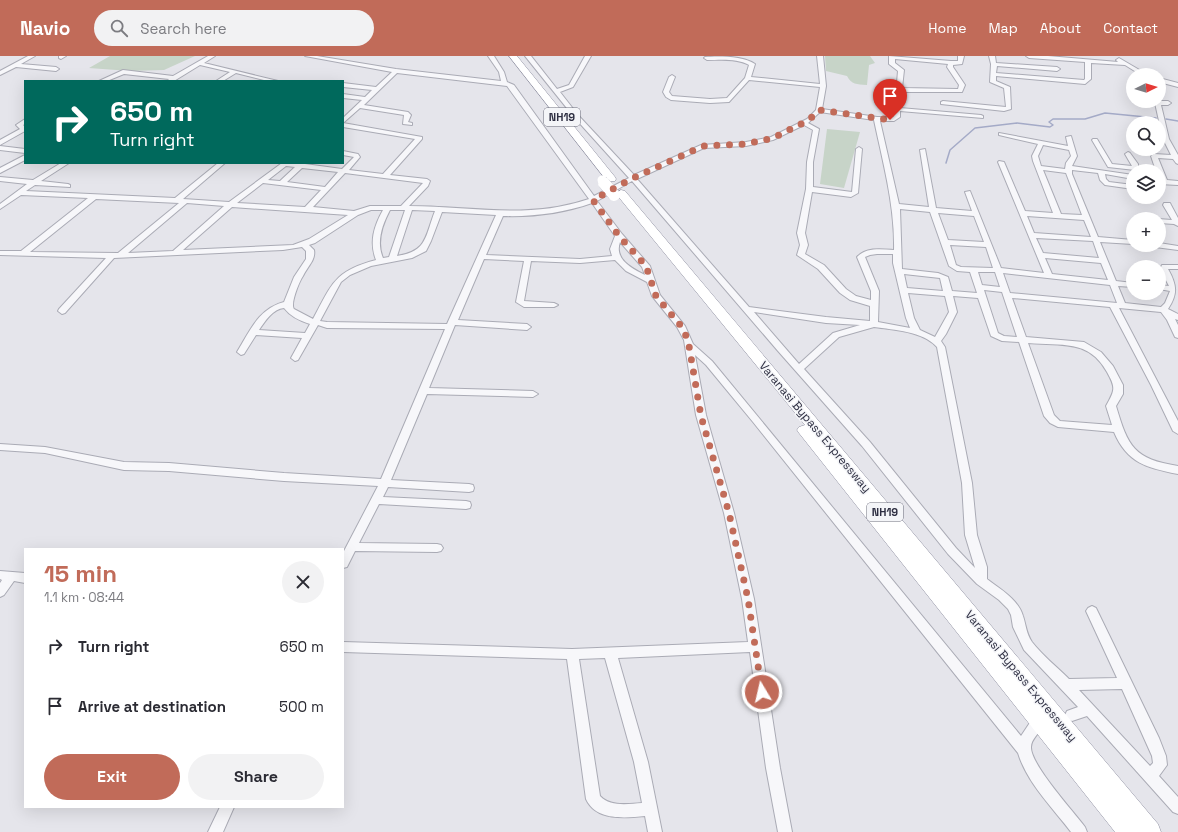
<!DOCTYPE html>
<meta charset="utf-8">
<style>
:root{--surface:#fff;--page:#f2f2f3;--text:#2b2b33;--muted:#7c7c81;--accent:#c16b59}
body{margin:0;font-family:"Space Grotesk",sans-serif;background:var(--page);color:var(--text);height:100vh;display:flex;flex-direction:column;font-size:15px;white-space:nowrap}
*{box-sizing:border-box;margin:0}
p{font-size:13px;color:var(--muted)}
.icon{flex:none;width:22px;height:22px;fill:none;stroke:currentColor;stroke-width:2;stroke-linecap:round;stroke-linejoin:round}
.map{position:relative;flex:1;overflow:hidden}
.panel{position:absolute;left:24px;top:492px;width:320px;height:260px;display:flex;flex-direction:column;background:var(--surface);border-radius:0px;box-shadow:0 4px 16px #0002}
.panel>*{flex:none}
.hud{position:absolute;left:24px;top:24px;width:320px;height:84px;border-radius:0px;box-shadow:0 4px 16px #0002;background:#00695c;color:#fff;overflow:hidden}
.needle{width:26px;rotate:85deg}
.fabs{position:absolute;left:1126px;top:12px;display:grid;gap:8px}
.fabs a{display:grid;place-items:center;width:40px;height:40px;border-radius:50%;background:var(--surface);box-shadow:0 4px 16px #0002;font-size:20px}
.pin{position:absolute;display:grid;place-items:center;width:34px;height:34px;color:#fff;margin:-41px -17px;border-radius:50% 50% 50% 0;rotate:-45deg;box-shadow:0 0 4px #0007}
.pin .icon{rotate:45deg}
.me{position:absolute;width:44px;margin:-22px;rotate:351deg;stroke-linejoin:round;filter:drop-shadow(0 0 3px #0008)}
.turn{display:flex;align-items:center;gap:14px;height:84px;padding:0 20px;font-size:18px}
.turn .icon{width:52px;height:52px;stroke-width:2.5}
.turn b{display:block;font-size:28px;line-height:34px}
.round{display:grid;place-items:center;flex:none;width:42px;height:42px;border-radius:21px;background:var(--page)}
.head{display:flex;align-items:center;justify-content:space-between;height:68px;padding:0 20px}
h1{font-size:24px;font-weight:700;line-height:30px;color:var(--accent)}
.cta{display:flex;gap:8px;margin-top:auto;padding:8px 20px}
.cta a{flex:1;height:46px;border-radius:24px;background:var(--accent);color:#fff;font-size:16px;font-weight:700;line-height:46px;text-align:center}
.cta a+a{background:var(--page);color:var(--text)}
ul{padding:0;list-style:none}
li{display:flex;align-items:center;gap:12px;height:60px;padding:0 20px}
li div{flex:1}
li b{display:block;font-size:15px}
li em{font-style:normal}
header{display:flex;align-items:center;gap:24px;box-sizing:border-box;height:56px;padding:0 20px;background:var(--accent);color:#fff}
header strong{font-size:19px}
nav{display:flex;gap:22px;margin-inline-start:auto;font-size:14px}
.search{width:280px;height:36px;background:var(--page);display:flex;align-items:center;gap:10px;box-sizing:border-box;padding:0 14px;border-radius:22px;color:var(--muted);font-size:15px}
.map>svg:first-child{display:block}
.green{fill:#c7d4c8}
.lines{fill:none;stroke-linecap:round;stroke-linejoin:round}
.stream{stroke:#a4aac7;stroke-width:1.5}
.minor-casing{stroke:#aaabb5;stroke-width:2}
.highway-casing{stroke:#8e8fa0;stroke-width:1}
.minor{fill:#f7f7fa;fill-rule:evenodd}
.highway{fill:#fff;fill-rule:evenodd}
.highway-bridge-far1-casing{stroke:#8e8fa0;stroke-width:10;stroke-linecap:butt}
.highway-bridge-casing{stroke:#8e8fa0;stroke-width:12;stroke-linecap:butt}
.highway-bridge-far1{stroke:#fff;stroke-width:9}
.highway-bridge{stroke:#fff;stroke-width:12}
.route{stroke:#c16b59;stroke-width:7;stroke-dasharray:0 12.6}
.labels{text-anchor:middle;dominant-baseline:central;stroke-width:3;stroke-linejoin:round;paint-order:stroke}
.shield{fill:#f4f5f8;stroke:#696a79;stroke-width:1}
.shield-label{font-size:11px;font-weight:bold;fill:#2e2f42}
.street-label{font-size:12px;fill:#2e2f42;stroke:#f4f5f8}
</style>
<header>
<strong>Navio</strong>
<div class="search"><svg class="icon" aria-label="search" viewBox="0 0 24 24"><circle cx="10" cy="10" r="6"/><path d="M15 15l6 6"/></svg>Search here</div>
<nav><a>Home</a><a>Map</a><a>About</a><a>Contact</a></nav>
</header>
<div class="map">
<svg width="1178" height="776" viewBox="0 0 1178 776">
<rect width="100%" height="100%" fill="#e5e5eb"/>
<path class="green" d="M110 0H195L164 14 130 15 89 12Z
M825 0H870L875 7 869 9 867 29C856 28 852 29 847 20L826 15Z
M827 73 860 76 844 132 820 128Z"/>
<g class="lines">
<path class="stream" d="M1166 63 1178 65
M946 107 950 94 975 72 1017 67 1050 71 1053 69 1049 66 1053 63H1085L1105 57 1156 62"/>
<g class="minor-casing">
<path id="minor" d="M28 0H35L21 8 56 11 59 13 56 15 16 11 0 19V15Z
M59 0H66L61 3 59 2Z
M208 0H215L204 7 278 25H268L236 17 223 25H216L230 16 200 9 174 25H167L169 23 124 18 107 25H99L123 14 173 20Z
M305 0H317L396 13 501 25 499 16 488 0H494L504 16 507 26 514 29 594 140 629 122 574 61 525 0H531L557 33 569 29 585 0H591L573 31 560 36 578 59 634 119 701 89 746 86 771 81 807 63 816 54 820 31 749 24 729 46 710 47 671 44 666 41 663 36 669 21 672 19 675 21 669 36 672 40 710 43 727 42 745 22 749 9C737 2 720 4 707 4L704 2 705 1C719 0 743 0 755 8L751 21 820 28 817 0H823L826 30 822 53 877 61H893L894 60 898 15 889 8V0L951 5H958V0H964L962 8 953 9V11L965 29 962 36H902L900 52 981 59 983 60V62L900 55V61L894 65H880L899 148 929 151 920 94 925 93 936 152 972 155 965 136 970 135 1001 212 1044 217 998 106 999 105 1004 106 1025 155 1053 157 1033 105 1032 100 1038 88 999 79V77L1068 90 1066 81 1071 80 1077 100 1072 110 1133 119V123L1105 118 1106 123 1109 126 1133 129V133L1105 129 1100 124 1098 117 1072 114V118L1098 181 1133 184V188L1100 186 1116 225 1133 227V231L1118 230 1125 247 1161 251 1165 247 1170 235 1159 233V229L1169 230 1160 213 1162 209H1178V213H1168C1177 229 1178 238 1168 253L1178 258V264L1175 263 1178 269V282L1175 281 1167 264 1161 256 1119 252 1178 365V378L1173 375 1151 329 1110 251 1012 242 1026 281 1084 286 1101 296 1113 310 1123 329V338L1116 350C1128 391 1134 403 1178 410V418C1147 412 1127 407 1114 376L1058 371 1050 367 1044 360 1019 286 1002 285 991 280 978 242 953 240 957 256 946 278 941 285 945 291 972 427 977 479 987 511V523C1000 533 1018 543 1023 560 1026 569 1026 577 1032 586 1042 599 1057 611 1069 623L1117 622 1086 555 1088 552 1092 550 1096 552 1159 682 1166 700 1167 709 1159 720 1178 741V758L1173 756 1087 660 1072 665 1067 663 1065 659 1067 655 1078 651 1024 594 1013 571 1011 559 1008 553 999 544 977 528 948 498 862 390 778 295 632 125 597 145 622 178 650 210 660 239 685 270 693 288 712 305 1021 680 1029 668 1036 664 1041 666 1043 670C1039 678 1031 683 1031 691 1030 708 1074 756 1085 771L1087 776H1071C1053 752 1027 727 1018 697L753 366 706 309 695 299 706 359 734 457 754 543 780 712 792 776H778L766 712 750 596 618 602 648 706 662 776H648L645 760C625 762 596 765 586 743L567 603 343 596V586L572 593 748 586 742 543 724 457 696 359 684 284 677 271 652 240 647 226 626 215 615 204 580 207 531 205 524 245 554 247 558 249 554 251H524L516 246 524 205 484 203 458 264 527 268 531 271 527 274 455 269 429 332 533 335 538 338 533 341 427 338 391 424 469 428 473 429 474 432 473 435 469 436 388 431 383 441 466 445 470 446 471 449 470 452 466 453 379 448 359 487 437 488 441 489 443 492 441 495 437 496 355 495 347 511 343 512V497L378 430 284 425 169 415 124 414 45 397 0 394V388L45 391 124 406 169 407 284 417 381 423 445 273 327 272 318 269 298 304 295 305 291 302 302 282 256 279 244 298 241 299 237 296C250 275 258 253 284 246L294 221 306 203V195L302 191 283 194 114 202 65 257 62 258 58 255 59 253 106 202 0 199V195H21L88 142 21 139 0 153V148L27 128 0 125V121L33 124 61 107H69L41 125 68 128 70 129V131L35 129 26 135 175 142 218 107H225L183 143 229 146 282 107H305V108L342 113 354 101 343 99V95L358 98 360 101 349 114 383 118 415 83 343 71V67L422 81V83L390 119 427 123 430 125 428 130 409 150C471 150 528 164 589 143L507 30 397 17 364 49 408 56 411 59 408 66 412 67V69L403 68 404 59 360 52 343 67V62L362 44 343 42V38L365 41 372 34 343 31V27L376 31 392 16ZM895 3 948 8 947 11 959 29 958 33 902 32 904 14 895 7ZM820 56 874 64C883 107 895 150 894 194 881 193 866 191 857 201L871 235V244L856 240 846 233 824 209 805 198 808 189 805 177 812 136 851 141 858 137 862 93 859 91 856 93 852 136 813 131V106L819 73 808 67ZM804 69 813 74 807 106 806 133 797 177 800 189 797 199 818 213 840 237 850 244 870 250V265L826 261 749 251 637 123 704 92 746 90 773 84ZM1043 89 1069 94 1071 100 1066 107 1065 113 1041 110 1038 100ZM286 110 295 111 280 125 268 124ZM302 112 338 116 325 131 287 126ZM1043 114 1066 117 1082 159 1061 158ZM345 117 423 127 401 150H370L354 155 313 151ZM263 127 321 134 305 151 237 147ZM96 143 179 147 118 197 30 196ZM187 147 224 150 173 195 128 197ZM592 147 615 180 610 193 612 200 580 203 486 199 503 160C532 161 564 157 592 147ZM232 151 348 159 309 183 293 189 183 194ZM900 153 930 156 949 210 957 215 970 216 977 237 952 235 948 221 938 217 902 213ZM371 154H383C374 170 369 186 376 204 334 215 332 228 313 263L294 253C290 248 299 226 303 220 307 211 316 204 314 194L309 189 315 187 358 159ZM390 154H405L389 201 383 202C376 186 382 169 390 154ZM412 154 435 155C425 180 428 195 397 200ZM442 156 496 159 447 268 327 266 320 265 341 226 350 219 371 210 412 202 426 195 431 185ZM938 157 974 160 984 186 948 184ZM1027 160 1084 164 1091 181 1034 177ZM1036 182 1093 185 1099 202 1043 197ZM620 186 642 211 645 219C631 212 614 203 620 186ZM950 189 986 191 993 212 961 211 956 209ZM877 198H893V207L906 262 910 272 878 266 879 235 865 201 870 199ZM1045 202 1101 207 1108 224 1052 218ZM978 216H995L1000 231 982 229ZM1003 217 1110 229 1117 247 1010 237ZM904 218 940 222 943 235 907 232ZM984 234 1002 236 1017 281 1004 280 998 277ZM908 237 945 240 949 256 935 281 920 274 914 262ZM284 252C290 260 300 265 310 268L305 277 259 274C265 265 273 253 284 252ZM754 256 826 267 860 269 833 277 799 308ZM874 271C894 274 923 275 937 291L962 427 965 479 975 512 956 492 870 386 804 313 839 281ZM1028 287C1061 290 1089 283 1107 316 1116 332 1115 334 1106 350L1112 369 1060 365 1054 359ZM605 602 634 706 642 747C628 748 610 751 600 740L579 603ZM1122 633 1152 700 1153 707 1150 710 1079 634Z
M989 0H995L996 7 1057 11 1060 13 1057 15 997 10 996 17 1084 24 1085 23V6L1029 2 1026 0H1048L1118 6 1116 4 1119 2 1148 19H1141L1125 9 1091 7V23L1085 28 996 20V25L1010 31 1011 53 1004 55 941 48V46L943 45 1006 51 1004 32 990 26 991 8Z
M1159 22 1178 27V31L1159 26Z
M1158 45H1168L1171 47 1168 49H1161L1169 83 1178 99V108L1176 107 1173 103 1158 102 1167 124 1178 125V129L1159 128V115H1156L1151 100 1154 98 1171 99 1163 83 1155 47Z
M25 63V68L23 69 25 71V75L0 89V84L20 73 16 69Z
M1093 83H1097L1112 108 1132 110 1125 98 1128 96 1130 97 1138 108V112L1135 114 1108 111 1092 84Z
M0 90 25 93V97L0 94Z
M25 99V104L0 117V112Z
M1164 147H1170L1171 149 1178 162V170L1174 168 1159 167 1158 163 1172 164 1163 149Z
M1159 187 1178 190V194L1155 191 1154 189H1159Z
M0 515 25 517V527L14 525 4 539 0 541V527L2 524 0 523Z
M220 751H234L223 776H208Z"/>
</g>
<g class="highway-casing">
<path id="highway" d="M509 0H517L615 121 616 123 615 125H607Z
M621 134 625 135 1158 768 1161 776H1115L799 377 797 374 799 371 805 369 617 139 616 137Z"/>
</g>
<use href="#minor" class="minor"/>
<use href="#highway" class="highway"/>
<g class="highway-bridge-far1-casing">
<path id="highway-bridge-far1" d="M602 124 605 128"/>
</g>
<g class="highway-bridge-casing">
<path id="highway-bridge" d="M604 127 614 139"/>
</g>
<use href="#highway-bridge-far1" class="highway-bridge-far1"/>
<use href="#highway-bridge" class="highway-bridge"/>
</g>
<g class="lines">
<path class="route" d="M762 636 748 543 729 457 701 360 688 284 681 270 656 240 646 210 619 180 593 144 633 122 703 90 746 88 773 82 809 64 819 54 890 64"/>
</g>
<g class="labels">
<g class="shield">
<rect x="544" y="52" width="36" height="18" rx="3"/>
<rect x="867" y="447" width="36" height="18" rx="3"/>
</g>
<g class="shield-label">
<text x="562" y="61">NH19</text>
<text x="885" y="456">NH19</text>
</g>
<g class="street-label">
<text transform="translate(815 371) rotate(50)">Varanasi Bypass Expressway</text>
<text transform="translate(1021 620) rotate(50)">Varanasi Bypass Expressway</text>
</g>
</g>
</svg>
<div class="fabs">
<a><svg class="needle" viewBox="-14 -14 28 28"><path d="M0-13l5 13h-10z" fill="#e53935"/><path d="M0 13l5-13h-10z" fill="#7c7c81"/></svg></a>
<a><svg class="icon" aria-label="search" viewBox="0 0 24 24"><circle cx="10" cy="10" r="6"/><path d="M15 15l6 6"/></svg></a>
<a><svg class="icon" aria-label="layers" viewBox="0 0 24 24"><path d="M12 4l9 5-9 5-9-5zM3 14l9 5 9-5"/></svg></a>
<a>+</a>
<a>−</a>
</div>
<div class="pin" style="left:890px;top:64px;background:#d93025"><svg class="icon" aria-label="arrive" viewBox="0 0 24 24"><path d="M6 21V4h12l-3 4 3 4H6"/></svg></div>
<svg class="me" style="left:762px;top:636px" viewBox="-20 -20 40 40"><circle r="17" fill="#c16b59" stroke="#fff" stroke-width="3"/><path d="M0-11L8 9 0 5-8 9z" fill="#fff"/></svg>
<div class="hud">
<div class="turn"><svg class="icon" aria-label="right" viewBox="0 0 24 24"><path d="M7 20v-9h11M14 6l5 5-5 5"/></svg><div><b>650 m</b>Turn right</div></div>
</div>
<section class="panel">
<div class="head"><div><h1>15 min</h1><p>1.1 km · 08:44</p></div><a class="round"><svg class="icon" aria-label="close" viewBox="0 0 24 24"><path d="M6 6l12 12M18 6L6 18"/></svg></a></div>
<ul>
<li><svg class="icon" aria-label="right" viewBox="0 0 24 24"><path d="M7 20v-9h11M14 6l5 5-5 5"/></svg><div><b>Turn right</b></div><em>650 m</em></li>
<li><svg class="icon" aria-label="arrive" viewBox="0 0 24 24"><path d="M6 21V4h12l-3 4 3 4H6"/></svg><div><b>Arrive at destination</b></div><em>500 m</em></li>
</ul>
<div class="cta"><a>Exit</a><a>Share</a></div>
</section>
</div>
